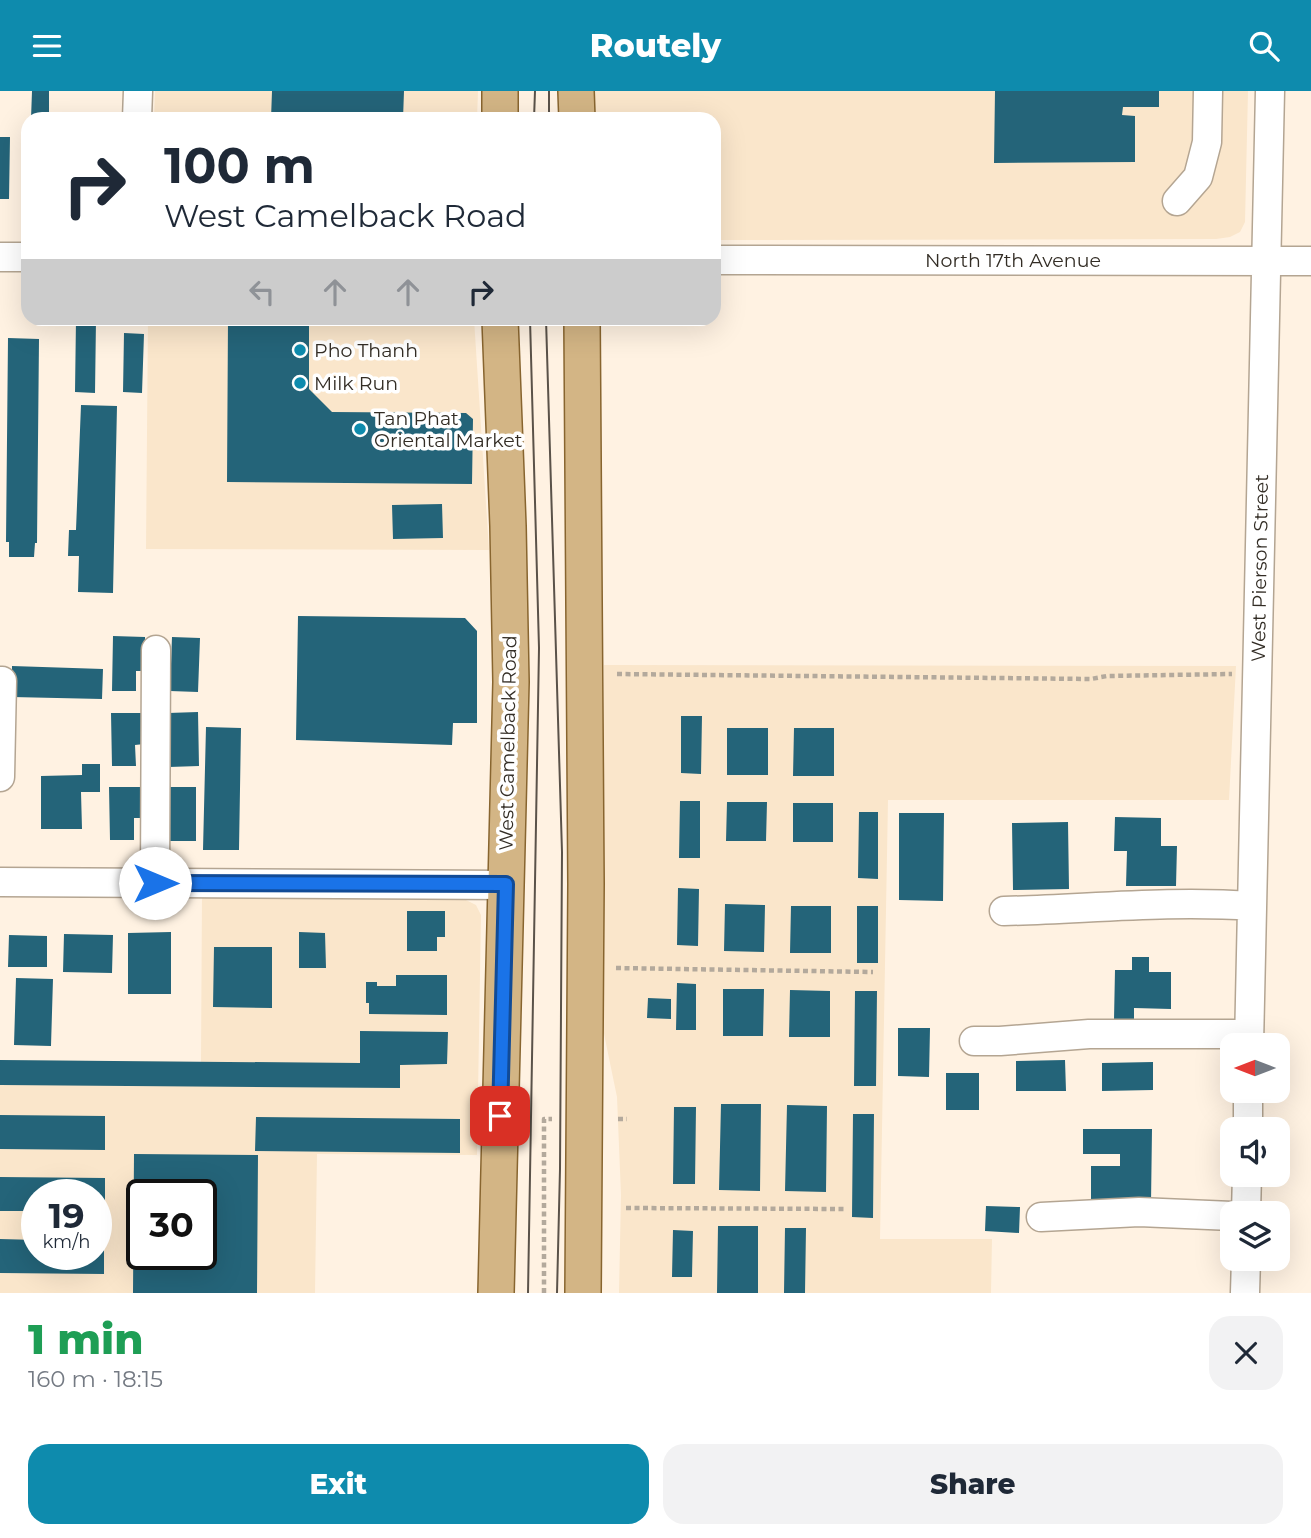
<!DOCTYPE html>
<meta charset="utf-8">
<style>
:root{--surface:#fff;--page:#f2f2f3;--text:#1f2937;--muted:#747a83;--accent:#0e8bad}
body{margin:0;font-family:Montserrat,sans-serif;background:var(--page);color:var(--text);height:100vh;display:flex;flex-direction:column;font-size:26px;white-space:nowrap}
*{box-sizing:border-box;margin:0}
p{font-size:23px;color:var(--muted)}
.icon{flex:none;width:38px;height:38px;fill:none;stroke:currentColor;stroke-width:2;stroke-linecap:round;stroke-linejoin:round}
.map{position:relative;height:1202px;overflow:hidden}
.details{display:flex;flex-direction:column;background:var(--surface);flex:1}
.details>*{flex:none}
.banner{position:absolute;left:21px;top:21px;width:700px;height:214px;border-radius:21px;box-shadow:0 7px 28px #0002;background:#fff;color:var(--text);overflow:hidden}
.needle{width:46px;rotate:270deg}
.controls{position:absolute;left:1220px;top:942px;display:grid;gap:14px}
.controls a{display:grid;place-items:center;width:70px;height:70px;border-radius:14px;background:var(--surface);box-shadow:0 7px 28px #0002;font-size:35px}
.speed{position:absolute;left:21px;top:1088px;display:flex;gap:14px;font-size:35px;font-weight:700;text-align:center}
.speed>*{display:grid;place-content:center;width:91px;height:91px;border-radius:50%;background:var(--surface);box-shadow:0 7px 28px #0002;line-height:1}
.speed small{font-size:18px;font-weight:400}
.speed .limit{border:4px solid #111;border-radius:10px;background:#fff;color:#111}
.pin{position:absolute;display:grid;place-items:center;width:60px;height:60px;color:#fff;margin:-30px;border-radius:14px;box-shadow:0 4px 10px #0006}
.me{position:absolute;width:77px;margin:-38px;rotate:90deg;stroke-linejoin:round;filter:drop-shadow(0 0 5px #0008)}
.turn{display:flex;align-items:center;gap:24px;height:147px;padding:0 28px;font-size:32px}
.turn .icon{width:91px;height:91px;stroke-width:2.5}
.turn b{display:block;font-size:49px;line-height:60px}
.lanes{display:flex;align-items:center;height:66px;padding:0 28px;background:#0003;justify-content:center;gap:35px;direction:ltr}
.lanes .off{opacity:.35}
.round{display:grid;place-items:center;flex:none;width:74px;height:74px;border-radius:21px;background:var(--page)}
.headline{display:flex;align-items:center;justify-content:space-between;height:119px;padding:0 28px}
h1{font-size:42px;font-weight:800;line-height:52px;color:#1e9e55}
.button{display:flex;gap:14px;margin-top:auto;padding:14px 28px}
.button a{flex:1;height:80px;border-radius:21px;background:var(--accent);color:#fff;font-size:28px;font-weight:800;line-height:80px;text-align:center}
.button a+a{background:var(--page);color:var(--text)}
header{display:flex;justify-content:space-between;align-items:center;height:91px;padding:0 28px;background:var(--accent);color:#fff;font-size:32px;font-weight:800}
.map>svg:first-child{display:block}
.built{fill:#fae6cb;fill-rule:evenodd}
.building{fill:#246479;fill-rule:evenodd}
.lines{fill:none;stroke-linecap:round;stroke-linejoin:round}
.minor-casing{stroke:#b4a592;stroke-width:31}
.major-casing{stroke:#88652f;stroke-width:38}
.path{stroke:#b3a99c;stroke-width:4.5;stroke-dasharray:5 3.5;stroke-linecap:butt}
.minor{stroke:#fff;stroke-width:28}
.major{stroke:#d3b585;stroke-width:35}
.tram{stroke:#5a5249;stroke-width:2}
.route-casing{stroke:#114b97;stroke-width:18}
.route{stroke:#1a73e8;stroke-width:12}
.poi-dot{fill:#0e8bad;stroke:#fff;stroke-width:2.5}
.labels{text-anchor:middle;dominant-baseline:central;stroke-width:7;stroke-linejoin:round;paint-order:stroke}
.street-label{font-size:19px;fill:#332d25;stroke:#fff}
.poi-label{font-size:19px;fill:#332d25;stroke:#fff;text-anchor:start}
</style>
<header><svg class="icon" aria-label="menu" viewBox="0 0 24 24"><path d="M4 6h16M4 12h16M4 18h16"/></svg>Routely<svg class="icon" aria-label="search" viewBox="0 0 24 24"><circle cx="10" cy="10" r="6"/><path d="M15 15l6 6"/></svg></header>
<div class="map">
<svg width="1311" height="1202" viewBox="0 0 1311 1202">
<rect width="100%" height="100%" fill="#fff2e2"/>
<path class="built" d="M155 0H478L477 28H154Z
M594 0H1248L1245 131 1240 141 1230 146 1216 148 714 149V28H594Z
M148 228H474L489 459 146 458Z
M604 574 1236 575 1229 709H888L880 1148H992L991 1202H619L621 1104 617 1006 603 938Z
M202 803 462 807 476 814 481 824 477 1064 317 1063 315 1202H0V969L201 971ZM37 1104H96V1164H37ZM142 1104H201V1164H142Z"/>
<path class="building" d="M32 0H49V28H31Z
M272 0H404L403 28H271Z
M995 0H1159V16H1123L1122 24 1135 25V71L994 72Z
M0 46H10L9 108H0Z
M76 228H96L95 302 75 301Z
M228 228H309V298L332 321 466 322 473 328 472 393 227 391Z
M124 242 144 243 142 302 123 301Z
M8 247 39 248 37 452H35L34 466H9V451H6Z
M81 314 117 315 113 502 78 501 79 465H68L69 439H76Z
M442 413 443 447 393 448 392 414Z
M298 525 465 527 477 540V632H453L452 654 296 649Z
M113 545 145 546V580H136V600H112Z
M172 546 200 547 198 601 170 600Z
M12 575 103 578 102 608 12 606Z
M198 621 199 675 169 676 168 622Z
M111 622H143L144 653 135 654 136 675H112Z
M681 625H702L701 683 681 682Z
M206 636 241 637 239 759H203Z
M727 637H768V684H727Z
M794 637H834V685H793Z
M82 673H100V701H81L82 738H41V685L82 684Z
M109 696H143V727H134V749H110Z
M170 696H196V750H169Z
M680 710H700V767H679Z
M727 711H767L766 750H726Z
M793 712H833V751H793Z
M859 721H878V788L858 787Z
M899 722H944L943 810 899 809Z
M1115 726 1161 727V755H1177L1176 795H1126L1127 760H1114Z
M1068 731 1069 798 1013 799 1012 732Z
M678 797 699 798 698 855 677 854Z
M725 813 765 814 764 861 724 860Z
M791 815H831V862H790Z
M857 815H878V872H857Z
M407 820H445V846H437V860H407Z
M171 841V903H128V842Z
M299 841 325 842 326 877H299Z
M64 843 113 844 112 882 63 881Z
M9 844 47 845V876H8Z
M214 856H272V917L213 916Z
M1132 866H1149V881H1171V918L1134 917V929H1114L1115 879H1132Z
M396 884H447V924L369 923V912H366V891H377V895H396Z
M16 887 53 888 51 955 14 954Z
M677 892 696 893V939H676Z
M723 898H764L763 945H723Z
M790 899 830 900V946H789Z
M855 900H877L876 995H854Z
M648 907 671 908V928L647 927Z
M898 937H930L929 986 898 985Z
M360 940 448 941 447 973 400 974V997L0 994V969L360 972Z
M1065 969 1066 1000H1016V970Z
M1153 971V999L1102 1000V972Z
M946 982H979V1019H946Z
M721 1013H761L760 1100 719 1099Z
M787 1014 827 1015 826 1101 785 1100Z
M674 1016H696L695 1093H673Z
M853 1023H874L873 1127 852 1126Z
M0 1024 105 1025V1059L0 1058Z
M256 1026 460 1028V1062L255 1060Z
M1083 1038H1152L1151 1112 1091 1111V1075H1120V1063H1083Z
M134 1063 258 1064 257 1202H133ZM142 1104H201V1164H142Z
M0 1086 105 1087V1121H96V1104H37V1120H0Z
M986 1115 1020 1116 1019 1142 985 1140Z
M718 1135H758V1202H717Z
M785 1137H806L805 1202H784Z
M673 1139 693 1140 692 1186H672Z
M0 1148 37 1149V1164H96V1149H104V1183L0 1182Z"/>
<g class="lines">
<g class="minor-casing">
<path id="minor" d="M137 28 138 0
M1177 110 1198 86 1207 51 1208 0
M0 166H28
M714 169 1311 170
M0 686 2 590
M0 791 506 794
M155 792 156 559
M1004 820C1087 818 1169 809 1252 815
M974 950H1000L1089 943H1249
M1249 954 1270 0
M1248 1038V999
M1246 1122 1247 1083
M1041 1126 1139 1121 1232 1125
M1245 1202 1246 1167"/>
</g>
<g class="major-casing">
<path id="major" d="M576 0 577 28
M500 28V0
M582 228 586 793 583 1202
M496 1202 511 591 508 435 500 228"/>
</g>
<path class="path" d="M617 583 1091 588 1107 585 1232 583
M616 877 873 881
M618 1028H627
M626 1117 845 1118
M544 1202V1028H552"/>
<use href="#minor" class="minor"/>
<use href="#major" class="major"/>
<path class="tram" d="M534 28 535 0
M549 28V0
M546 228 562 761 560 1078 557 1202
M528 1202 539 557 530 228"/>
</g>
<g class="lines">
<g class="route-casing">
<path id="route" d="M155 792 506 793 500 1025"/>
</g>
<use href="#route" class="route"/>
</g>
<g class="poi-dot">
<circle cx="300" cy="259" r="7"/>
<circle cx="300" cy="292" r="7"/>
<circle cx="360" cy="338" r="7"/>
</g>
<g class="labels">
<g class="street-label">
<text x="1013" y="169">North 17th Avenue</text>
<text transform="translate(1260 477) rotate(-89)">West Pierson Street</text>
<text transform="translate(508 652) rotate(-89)">West Camelback Road</text>
</g>
<g class="poi-label">
<text x="314" y="259">Pho Thanh</text>
<text x="314" y="292">Milk Run</text>
<text x="374" y="327">Tan Phat<tspan x="374" dy="22">Oriental Market</tspan></text>
</g>
</g>
</svg>
<div class="controls">
<a><svg class="needle" viewBox="-14 -14 28 28"><path d="M0-13l5 13h-10z" fill="#e53935"/><path d="M0 13l5-13h-10z" fill="#747a83"/></svg></a>
<a><svg class="icon" aria-label="sound" viewBox="0 0 24 24"><path d="M4 9h4l5-4v14l-5-4H4zM17 9q2 3 0 6"/></svg></a>
<a><svg class="icon" aria-label="layers" viewBox="0 0 24 24"><path d="M12 4l9 5-9 5-9-5zM3 14l9 5 9-5"/></svg></a>
</div>
<div class="speed"><div>19<small>km/h</small></div><div class="limit">30</div></div>
<div class="pin" style="left:500px;top:1025px;background:#d93025"><svg class="icon" aria-label="arrive" viewBox="0 0 24 24"><path d="M6 21V4h12l-3 4 3 4H6"/></svg></div>
<svg class="me" style="left:155px;top:792px" viewBox="-20 -20 40 40"><circle r="19" fill="#fff"/><path d="M0-13L10 11 0 6-10 11z" fill="#1a73e8"/></svg>
<div class="banner">
<div class="turn"><svg class="icon" aria-label="right" viewBox="0 0 24 24"><path d="M7 20v-9h11M14 6l5 5-5 5"/></svg><div><b>100 m</b>West Camelback Road</div></div>
<div class="lanes"><svg class="icon off" aria-label="left" viewBox="0 0 24 24"><path d="M17 20v-9H6M10 6l-5 5 5 5"/></svg><svg class="icon off" aria-label="ahead" viewBox="0 0 24 24"><path d="M12 20V5M6 11l6-6 6 6"/></svg><svg class="icon off" aria-label="ahead" viewBox="0 0 24 24"><path d="M12 20V5M6 11l6-6 6 6"/></svg><svg class="icon" aria-label="right" viewBox="0 0 24 24"><path d="M7 20v-9h11M14 6l5 5-5 5"/></svg></div>
</div>
</div>
<section class="details">
<div class="headline"><div><h1>1 min</h1><p>160 m · 18:15</p></div><a class="round"><svg class="icon" aria-label="close" viewBox="0 0 24 24"><path d="M6 6l12 12M18 6L6 18"/></svg></a></div>
<div class="button"><a>Exit</a><a>Share</a></div>
</section>
